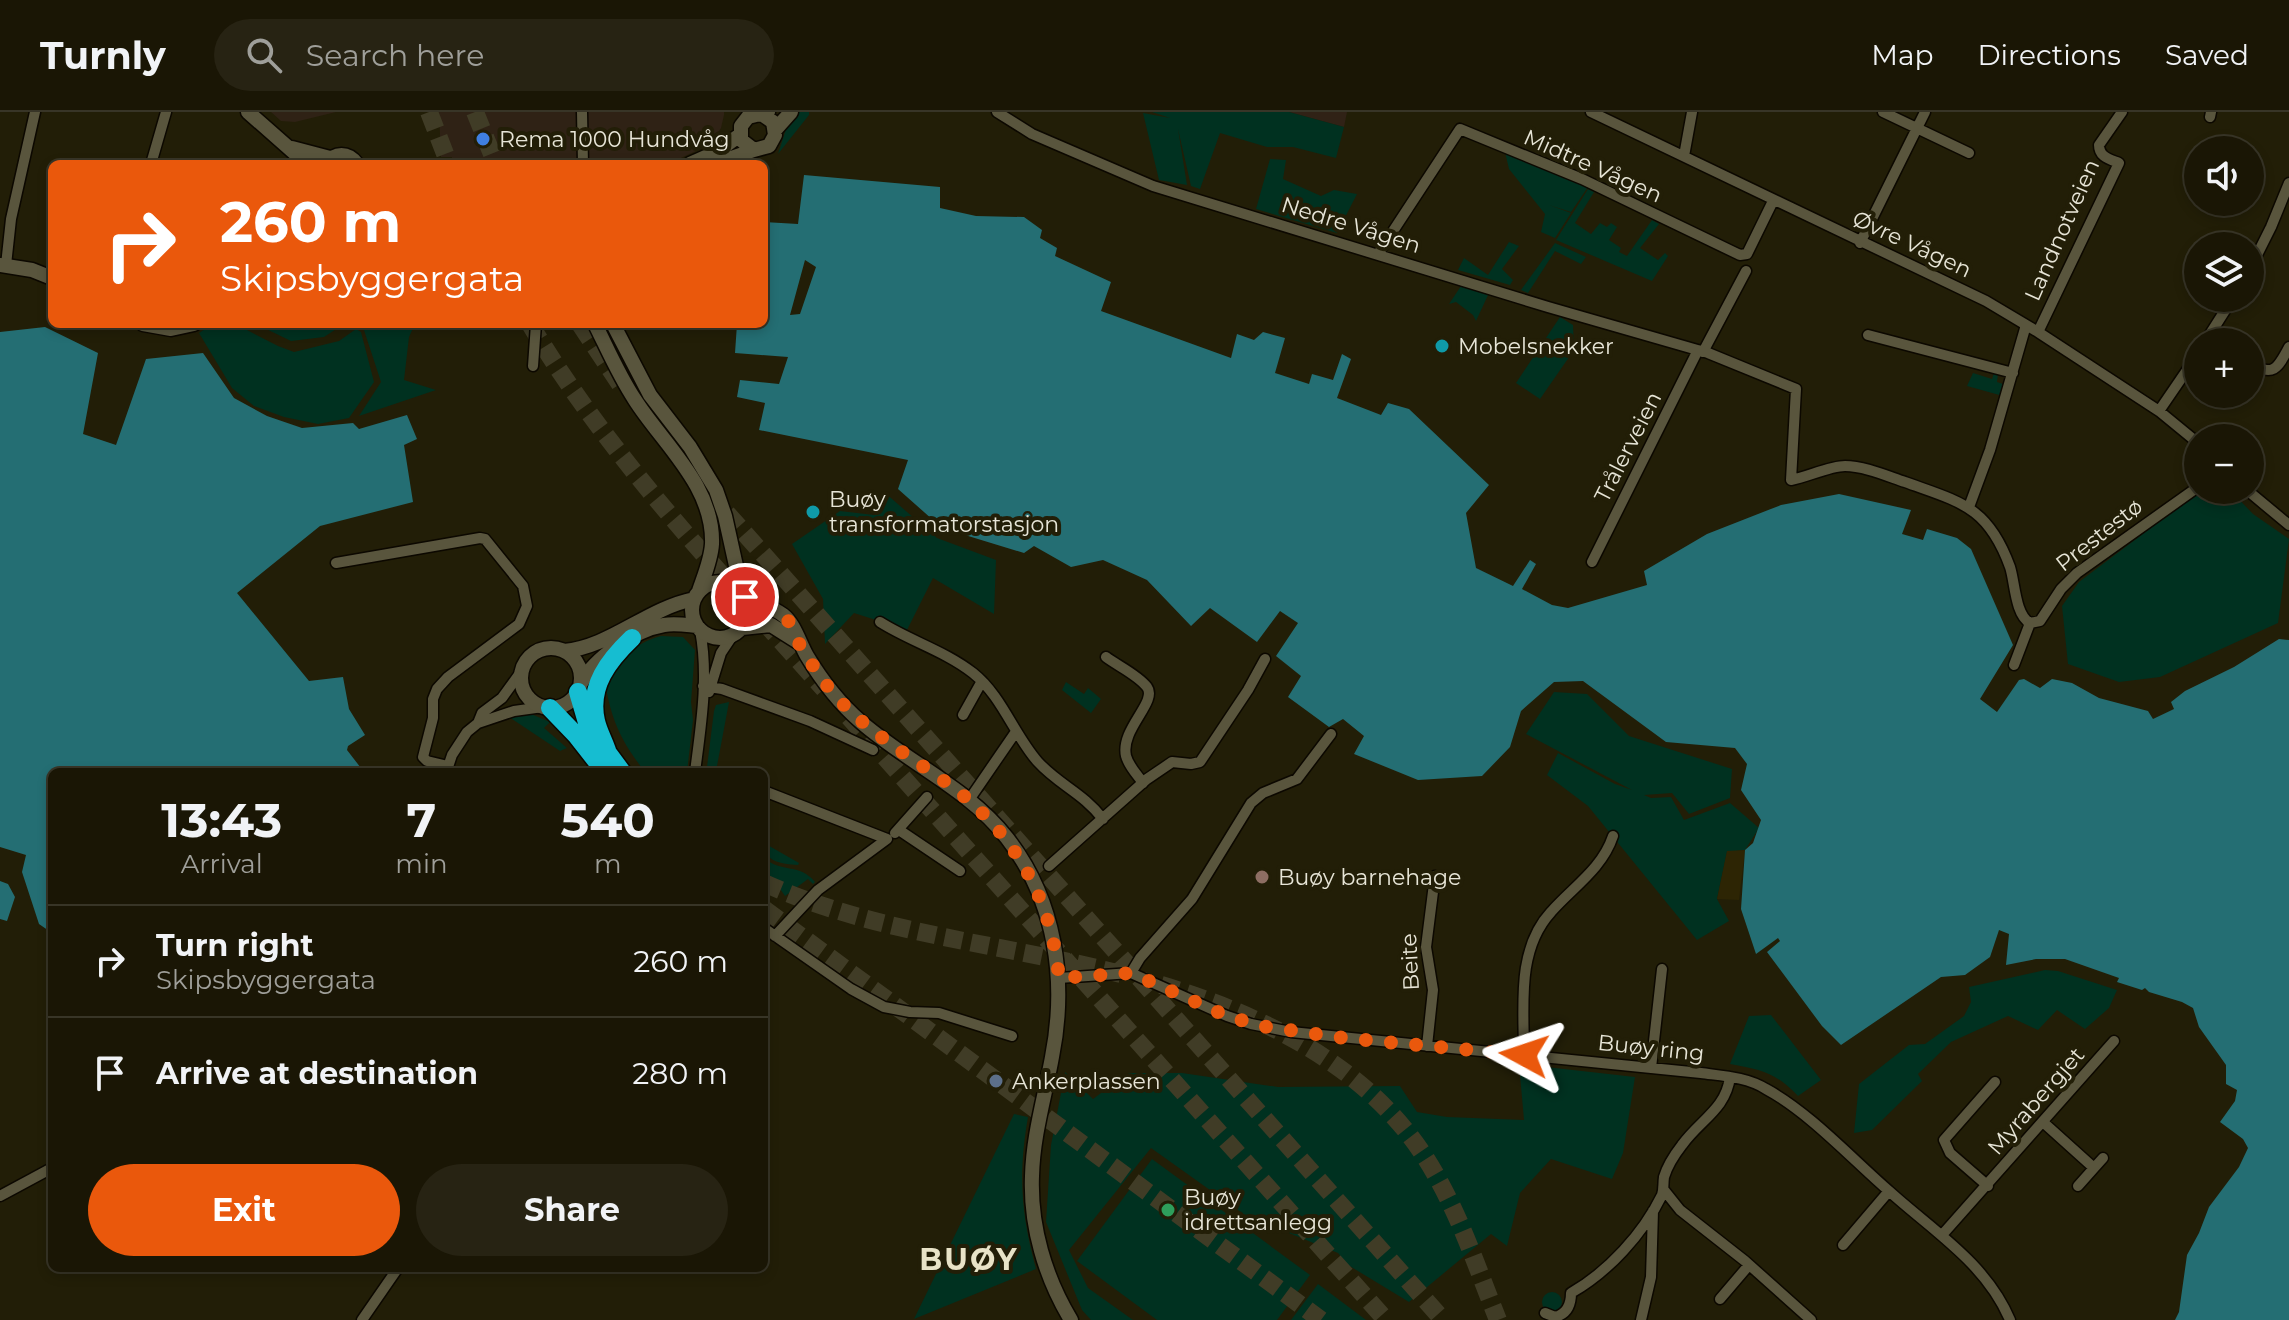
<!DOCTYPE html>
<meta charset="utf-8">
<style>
:root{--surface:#1a1605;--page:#272313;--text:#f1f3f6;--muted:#9f9f9a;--line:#383527;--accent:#ea580c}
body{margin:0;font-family:Montserrat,sans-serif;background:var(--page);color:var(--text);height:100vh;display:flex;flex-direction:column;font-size:30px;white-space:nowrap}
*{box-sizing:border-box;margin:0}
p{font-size:26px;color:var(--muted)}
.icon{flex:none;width:44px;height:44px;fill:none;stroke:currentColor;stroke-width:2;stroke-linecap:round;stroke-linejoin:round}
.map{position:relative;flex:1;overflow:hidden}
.drawer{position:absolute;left:48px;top:656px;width:720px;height:504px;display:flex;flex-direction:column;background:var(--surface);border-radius:12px;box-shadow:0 4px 12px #0003,0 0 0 2px var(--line)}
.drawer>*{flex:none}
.hud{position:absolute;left:48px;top:48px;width:720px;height:168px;border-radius:12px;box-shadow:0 4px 12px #0003,0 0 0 2px var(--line);background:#ea580c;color:#fff;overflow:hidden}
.tools{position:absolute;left:2184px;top:24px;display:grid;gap:16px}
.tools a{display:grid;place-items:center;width:80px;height:80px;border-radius:50%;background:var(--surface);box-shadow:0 4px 12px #0003,0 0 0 2px var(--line);font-size:40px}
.pin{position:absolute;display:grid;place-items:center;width:68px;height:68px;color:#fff;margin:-34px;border:4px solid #fff;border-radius:50%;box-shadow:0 2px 8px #0007}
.me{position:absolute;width:88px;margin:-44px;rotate:275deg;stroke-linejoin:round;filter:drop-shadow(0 0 6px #0008)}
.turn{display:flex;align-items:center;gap:28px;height:168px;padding:0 40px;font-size:36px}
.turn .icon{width:104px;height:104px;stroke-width:2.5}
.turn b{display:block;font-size:56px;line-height:68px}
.eta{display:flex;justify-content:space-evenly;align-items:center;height:136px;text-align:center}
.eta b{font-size:48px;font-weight:700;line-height:56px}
.cta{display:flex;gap:16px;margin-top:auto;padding:16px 40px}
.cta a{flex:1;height:92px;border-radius:48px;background:var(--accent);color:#fff;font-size:32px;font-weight:700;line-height:92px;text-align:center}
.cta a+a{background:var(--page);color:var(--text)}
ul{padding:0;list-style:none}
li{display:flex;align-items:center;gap:24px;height:112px;padding:0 40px;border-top:2px solid var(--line)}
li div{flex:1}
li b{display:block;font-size:30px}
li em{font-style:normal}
header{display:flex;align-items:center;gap:48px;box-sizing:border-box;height:112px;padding:0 40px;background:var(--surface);border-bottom:2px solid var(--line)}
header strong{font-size:38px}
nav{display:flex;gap:44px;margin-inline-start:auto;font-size:28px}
.search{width:560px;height:72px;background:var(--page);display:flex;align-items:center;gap:20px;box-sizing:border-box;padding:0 28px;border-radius:44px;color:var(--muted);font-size:30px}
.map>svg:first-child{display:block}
.commercial{fill:#2f2215}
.education{fill:#302216}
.green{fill:#003120}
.sand{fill:#2d2504}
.water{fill:#246e73;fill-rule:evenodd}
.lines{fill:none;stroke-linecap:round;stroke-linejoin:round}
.highway-tunnel{stroke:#403c26;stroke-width:18;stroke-dasharray:18 9;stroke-linecap:butt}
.street-casing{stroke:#0c0800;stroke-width:13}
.secondary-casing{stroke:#0c0800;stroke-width:17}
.highway-casing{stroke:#0c0800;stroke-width:21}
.street{stroke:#59553d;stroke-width:10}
.secondary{stroke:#59553d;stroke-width:14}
.highway{stroke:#16bdd1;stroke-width:18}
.route{stroke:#ea580c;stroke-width:14;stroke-dasharray:0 25.2}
.shop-dot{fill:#3f7fe0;stroke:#221e07;stroke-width:3}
.culture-dot{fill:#0f9aa8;stroke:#221e07;stroke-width:3}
.education-dot{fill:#8d6e63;stroke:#221e07;stroke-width:3}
.service-dot{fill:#5c6f8a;stroke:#221e07;stroke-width:3}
.leisure-dot{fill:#2e9e5b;stroke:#221e07;stroke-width:3}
.labels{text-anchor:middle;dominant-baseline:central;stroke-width:8;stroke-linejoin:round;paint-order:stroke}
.poi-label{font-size:22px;fill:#e7e5d7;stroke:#221e07;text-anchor:start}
.street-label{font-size:22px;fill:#e7e5d7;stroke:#221e07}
.district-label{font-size:30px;font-weight:bold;letter-spacing:2px;fill:#e8e3c7;stroke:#221e07}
</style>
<header>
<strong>Turnly</strong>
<div class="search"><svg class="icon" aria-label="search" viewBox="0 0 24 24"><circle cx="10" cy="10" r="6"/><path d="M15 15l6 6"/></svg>Search here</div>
<nav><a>Map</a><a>Directions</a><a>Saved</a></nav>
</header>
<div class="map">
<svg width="2289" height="1208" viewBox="0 0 2289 1208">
<rect width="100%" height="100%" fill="#221e07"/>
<path class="commercial" d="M271 0H336L295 10 281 9Z
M439 0H724V3L721 16 711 32 668 52H452V45H441Z"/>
<path class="education" d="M1289 0H1347L1344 15Z"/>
<path class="green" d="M797 0H809V3L778 42 787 14Z
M1152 0H1289L1344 15 1336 46 1293 35H1267L1220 21 1200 77 1191 74 1178 17 1187 73 1159 68 1143 1 1170 6Z
M1505 40 1588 75 1571 100 1549 93 1571 101 1555 126 1541 120 1545 102 1509 57Z
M1270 47 1286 48 1283 67 1321 84 1334 78 1357 82 1337 121 1256 97Z
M1588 77 1594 80 1575 111 1591 122 1600 111 1607 115 1611 111 1617 115 1609 128 1621 136 1619 140 1627 144 1652 108 1659 112 1640 136 1658 148 1665 141 1668 144 1652 169 1556 128Z
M1509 130 1519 134 1502 157 1513 168 1510 173 1458 158 1464 146 1488 163Z
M1555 131 1586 145 1581 152 1555 139 1528 181 1521 178Z
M1461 174 1489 181 1476 209 1473 203 1456 190 1449 192Z
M1560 205 1573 213 1574 238 1540 287 1516 271Z
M256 212H344L324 225 291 229Z
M362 212H415L409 225 404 268 436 278 359 304 381 270Z
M205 217H245L278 234 294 240 339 229 356 217 361 220 374 270 349 306 318 312 284 305 254 294 232 276 199 221Z
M1973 261 1992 267 1994 261 1998 262 1997 270 2006 273 2003 284 1967 274Z
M2201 378H2230L2253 402 2289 427 2278 511 2160 565 2119 570 2068 552 2062 494 2079 470Z
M884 380 937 426 996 448 994 502 933 466 907 518 854 501 825 532 823 487 792 432 840 399 874 403Z
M661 524 683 525 695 538 691 590 693 608 687 660H645C621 629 612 610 605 571 620 549 633 531 661 524Z
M1066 570 1084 582 1088 576 1101 587 1091 601 1062 578Z
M1554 580 1587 582 1629 624 1732 657 1730 686 1689 702 1672 681 1644 683 1651 686 1671 685 1684 708 1730 691 1759 716 1745 738 1727 740 1717 787 1729 809 1697 828 1588 694 1547 663 1558 641 1615 672 1632 678 1526 622Z
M729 590 717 654 715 657 707 655 714 599 716 593Z
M531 602 550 610 544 616 567 636 560 639 509 605Z
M764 731 799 751 798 753C781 752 764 750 764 731Z
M764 745C780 762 799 750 815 770L813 772 808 767 785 784 776 771 764 769Z
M2045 858 2058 859 2117 878 2109 896 2085 917 2057 898 2038 918 2008 904 1951 930 1918 962 1922 969 1872 1018 1854 1021 1859 972 1909 933 1925 932 1964 904 1971 890 1969 875Z
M1771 903 1821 968 1798 984C1775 960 1762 958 1730 952L1749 904Z
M1519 952 1635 965 1623 1041 1612 1067 1551 1047 1520 1081 1507 1134 1491 1122 1409 1190 1348 1153 1338 1141 1245 1103 1151 1036 1069 1138 1088 1176 1133 1208H1091L1082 1198 1046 1110 1051 1033 1065 960 1093 987 1128 961H1182L1278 975 1400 974 1417 1000 1447 1005 1524 1008Z
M1014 1002 1028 1005C1018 1063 1021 1101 1036 1157L914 1207Z
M1152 1047 1310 1163 1277 1208H1157L1077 1149Z
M1318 1172 1366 1208H1291Z
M1542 1190a10 10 0 1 1 20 0a10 10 0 1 1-20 0Z"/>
<path class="sand" d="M1745 738 1739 788 1717 787 1727 739Z"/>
<path class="water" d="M804 63 940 75V96L976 104 1024 105 1042 118 1040 126 1057 136 1055 144 1111 170 1101 199 1231 246 1237 222 1254 228 1263 220 1285 226 1275 261 1309 272 1312 262 1333 268 1342 242 1351 247 1337 286 1381 303 1388 291 1409 297 1489 373 1466 401 1476 456 1513 474 1530 448 1536 452 1522 477 1552 493 1568 496 1647 473 1644 459 1707 422 1781 393 1839 382 1911 398 1902 422 1923 428 1927 417 1957 426 1971 437 2013 533 1980 587 1997 600 2019 568 2024 567 2040 576 2052 567 2072 571 2099 586 2148 599 2153 607 2174 597 2171 590 2185 579 2234 555 2279 527 2289 528V1208H2175L2179 1200 2187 1143 2199 1121 2209 1095 2239 1055 2248 1036 2243 1027 2220 1010 2235 989 2237 978 2226 972V953L2199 915 2193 896 2182 890 2149 880 2145 876 2142 878 2117 870 2119 866 2065 847H2036L2006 853 2009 822 1999 818 1990 845 1965 863 1941 865 1841 933 1822 914 1767 840 1780 829 1778 826 1756 842 1741 797 1745 738 1753 731 1761 708 1741 678 1747 652 1735 636 1666 630 1583 569 1554 570 1521 599 1510 635 1482 664 1418 668 1354 642 1364 624 1343 607 1329 615 1288 585 1301 564 1276 544 1298 511 1280 499 1257 530 1210 496 1191 514 1147 468 1103 448 1071 455 1034 434 1024 441 942 416 898 377 908 348 759 318 765 291 737 285 740 268 779 272 788 245 735 241 737 212H764V110L798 112ZM805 148 816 155 800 202 790 203Z
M45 215 98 241 83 322 116 333 146 247 203 241 234 286 267 304 302 316 353 311 359 317 407 303 417 327 404 333 413 390 320 414 237 481 309 569 343 565 349 597 365 623 348 634 347 638 364 660H52V821L39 812 22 760 26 743 0 735V220Z
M0 769 8 772 15 785 7 809 0 807Z"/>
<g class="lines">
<path class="highway-tunnel" d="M429 0 449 52
M475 0 496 52
M530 212C610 346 720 460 824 577
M580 212 620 272
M691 361 1443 1208
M849 605 1386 1208
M764 771C879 823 1007 832 1129 864
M764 797 1321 1208
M1161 873C1272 906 1381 961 1438 1067 1463 1112 1479 1161 1498 1208"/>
<g class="street-casing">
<path id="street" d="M582 0 583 52
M997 0 1032 22 1153 74 1548 195 1708 241 1796 277 1791 368C1807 365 1830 354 1845 354 1864 354 1887 364 1905 370 1960 390 1988 394 2010 455 2015 470 2015 503 2030 511
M1591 0 1986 189 2038 220 2159 299 2198 331
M1883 0 1969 41
M2210 5 2211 0
M1684 44 1692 0
M151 52 166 0
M1860 131 1925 0
M1378 142 1460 17 1582 67 1740 143 1747 142 1773 89
M6 153 11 107 35 0
M2250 157 2271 115 2289 71
M2038 220 2119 51C2109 47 2099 45 2099 33L2122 0
M1868 223 2013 261
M2205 230 2233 186
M1703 240 1746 159
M2250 251C2273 266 2278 256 2289 235
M533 254 536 212
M2159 299 2198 242
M2247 378 2289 413
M1969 395 1990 338 2026 213
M1592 450 1698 238
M336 451 480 426 485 427 523 474 527 494 519 512 448 565 437 577 433 587V606L423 645 427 649 448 654
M880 510C910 529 945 539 973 561 1002 584 1014 623 1038 650 1059 673 1083 681 1103 707
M1106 545C1118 554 1138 563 1147 575 1158 590 1120 617 1126 644 1129 655 1137 662 1143 671
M2014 553 2030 511 2040 509 2061 477 2077 461 2198 375
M703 574 722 577 810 609 873 638
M709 580 721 541 733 523
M963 603 982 569
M478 611 514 599 543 595
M447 658 452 643 467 620 478 611 482 601 502 586 523 557
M695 660C701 613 709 565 700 518
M764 679 887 727 818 778 775 824
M969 688 1015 621
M899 718 960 759
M895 721 927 685
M1049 754 1147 667 1172 650 1191 652 1200 650 1248 578 1265 547
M764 816 851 877 884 895 910 900 939 901 1012 924
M1131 861 1140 846 1192 787 1251 691 1263 681 1297 667 1331 622
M1059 866 1131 861 1227 904 1251 912 1291 920 1701 961C1723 964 1747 965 1766 977 1809 1000 1852 1047 1889 1079 1933 1119 1986 1151 2010 1208
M1427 934 1433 878 1426 835 1435 764
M1524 943C1524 895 1516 838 1551 800 1573 775 1602 757 1613 724
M1651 956 1662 857
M2044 1011 2094 1056 2103 1046
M1988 1074 1950 1041 1944 1028 1995 970
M2078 1074 2094 1056
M1664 1078 1680 1098 1745 1149 1811 1208
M0 1084 52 1056
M1942 1123 2114 929
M1843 1133 1889 1079
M1720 1187 1749 1153
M1545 1201 1555 1205C1567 1202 1571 1193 1571 1181 1608 1160 1643 1122 1662 1083 1664 1077 1663 1072 1664 1065 1667 1055 1675 1042 1682 1033 1700 1008 1726 997 1730 965
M362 1208 398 1156
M1641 1208 1651 1165 1653 1099"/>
</g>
<g class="secondary-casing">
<path id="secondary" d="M248 0 307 52
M763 3 773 10 775 23 769 34 754 38 741 28V14L748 5 768 0
M775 18 791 0
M292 36 330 46
M326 52C335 40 348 40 357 52
M690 52 715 41 740 23
M714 52 754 38
M0 153 32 158 52 166
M143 212 171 217 194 212
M595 212C608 238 619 264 635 288 663 332 714 374 712 432 711 448 704 464 699 479
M613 212 650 283 690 335 716 378 725 404 742 481
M692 498a28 28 0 1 1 56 0a28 28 0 1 1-56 0Z
M745 485C757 490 772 495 783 503 794 511 800 532 807 544 822 569 839 591 861 610 908 651 968 676 1007 726 1056 789 1067 869 1052 945 1045 984 1033 1023 1032 1064 1030 1114 1045 1165 1071 1208
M742 516 771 513 798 530
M521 566a30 30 0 1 1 60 0a30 30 0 1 1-60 0Z
M564 539C610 535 646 497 694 487
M581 571C595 546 634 518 664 513 675 511 686 513 697 514"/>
</g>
<g class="highway-casing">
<path id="highway" d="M578 580 588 614 622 660
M550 596 576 623 605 660
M609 645C606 632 599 622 596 609 588 574 609 548 632 526"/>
</g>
<use href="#street" class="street"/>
<use href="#secondary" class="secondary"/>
<use href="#highway" class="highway"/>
</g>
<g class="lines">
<path class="route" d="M745 485C757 490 772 495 783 503 792 510 795 525 801 535 813 554 825 573 840 589 872 622 910 645 947 671 1013 719 1051 784 1059 866L1131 861 1227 904 1261 914 1344 926 1524 943"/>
</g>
<circle class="shop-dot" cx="483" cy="27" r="8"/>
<g class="culture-dot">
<circle cx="1442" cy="234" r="8"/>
<circle cx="813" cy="400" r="8"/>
</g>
<circle class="education-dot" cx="1262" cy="765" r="8"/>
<circle class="service-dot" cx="996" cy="969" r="8"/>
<circle class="leisure-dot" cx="1168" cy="1098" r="8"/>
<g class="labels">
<g class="poi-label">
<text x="499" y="27">Rema 1000 Hundvåg</text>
<text x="1458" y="234">Mobelsnekker</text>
<text x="829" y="387">Buøy<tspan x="829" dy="25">transformatorstasjon</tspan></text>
<text x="1278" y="765">Buøy barnehage</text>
<text x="1012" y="969">Ankerplassen</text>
<text x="1184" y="1085">Buøy<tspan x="1184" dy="25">idrettsanlegg</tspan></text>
</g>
<g class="street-label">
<text transform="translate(1593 54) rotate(24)">Midtre Vågen</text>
<text transform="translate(1351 113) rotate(17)">Nedre Vågen</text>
<text transform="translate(2062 118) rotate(-66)">Landnotveien</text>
<text transform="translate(1912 132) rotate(25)">Øvre Vågen</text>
<text transform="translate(1628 335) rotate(-63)">Trålerveien</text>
<text transform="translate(2099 423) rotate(-38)">Prestestø</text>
<text transform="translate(1410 850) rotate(-93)">Beite</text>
<text transform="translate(1651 936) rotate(6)">Buøy ring</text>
<text transform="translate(2036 989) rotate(-49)">Myrabergjet</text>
</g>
<g class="district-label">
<text x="969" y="1147">BUØY</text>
</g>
</g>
</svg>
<div class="tools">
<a><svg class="icon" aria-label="sound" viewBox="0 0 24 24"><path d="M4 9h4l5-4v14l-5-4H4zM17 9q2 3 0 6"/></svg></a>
<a><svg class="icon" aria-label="layers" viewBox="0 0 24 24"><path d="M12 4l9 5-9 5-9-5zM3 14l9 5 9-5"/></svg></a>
<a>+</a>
<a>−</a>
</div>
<div class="pin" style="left:745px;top:485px;background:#d93025"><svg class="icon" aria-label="arrive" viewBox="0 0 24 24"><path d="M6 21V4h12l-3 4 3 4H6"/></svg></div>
<svg class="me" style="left:1524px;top:943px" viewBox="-20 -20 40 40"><path d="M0-17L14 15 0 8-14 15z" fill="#ea580c" stroke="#fff" stroke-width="4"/></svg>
<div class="hud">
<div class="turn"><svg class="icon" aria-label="right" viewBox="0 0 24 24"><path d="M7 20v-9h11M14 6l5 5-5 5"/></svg><div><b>260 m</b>Skipsbyggergata</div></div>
</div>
<section class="drawer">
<div class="eta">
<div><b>13:43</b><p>Arrival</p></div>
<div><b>7</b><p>min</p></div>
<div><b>540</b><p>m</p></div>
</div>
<ul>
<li><svg class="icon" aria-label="right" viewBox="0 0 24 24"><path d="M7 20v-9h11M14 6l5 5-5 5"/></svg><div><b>Turn right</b><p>Skipsbyggergata</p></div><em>260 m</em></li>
<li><svg class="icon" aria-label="arrive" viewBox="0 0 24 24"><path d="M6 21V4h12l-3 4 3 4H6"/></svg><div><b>Arrive at destination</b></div><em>280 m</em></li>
</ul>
<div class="cta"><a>Exit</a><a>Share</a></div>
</section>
</div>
